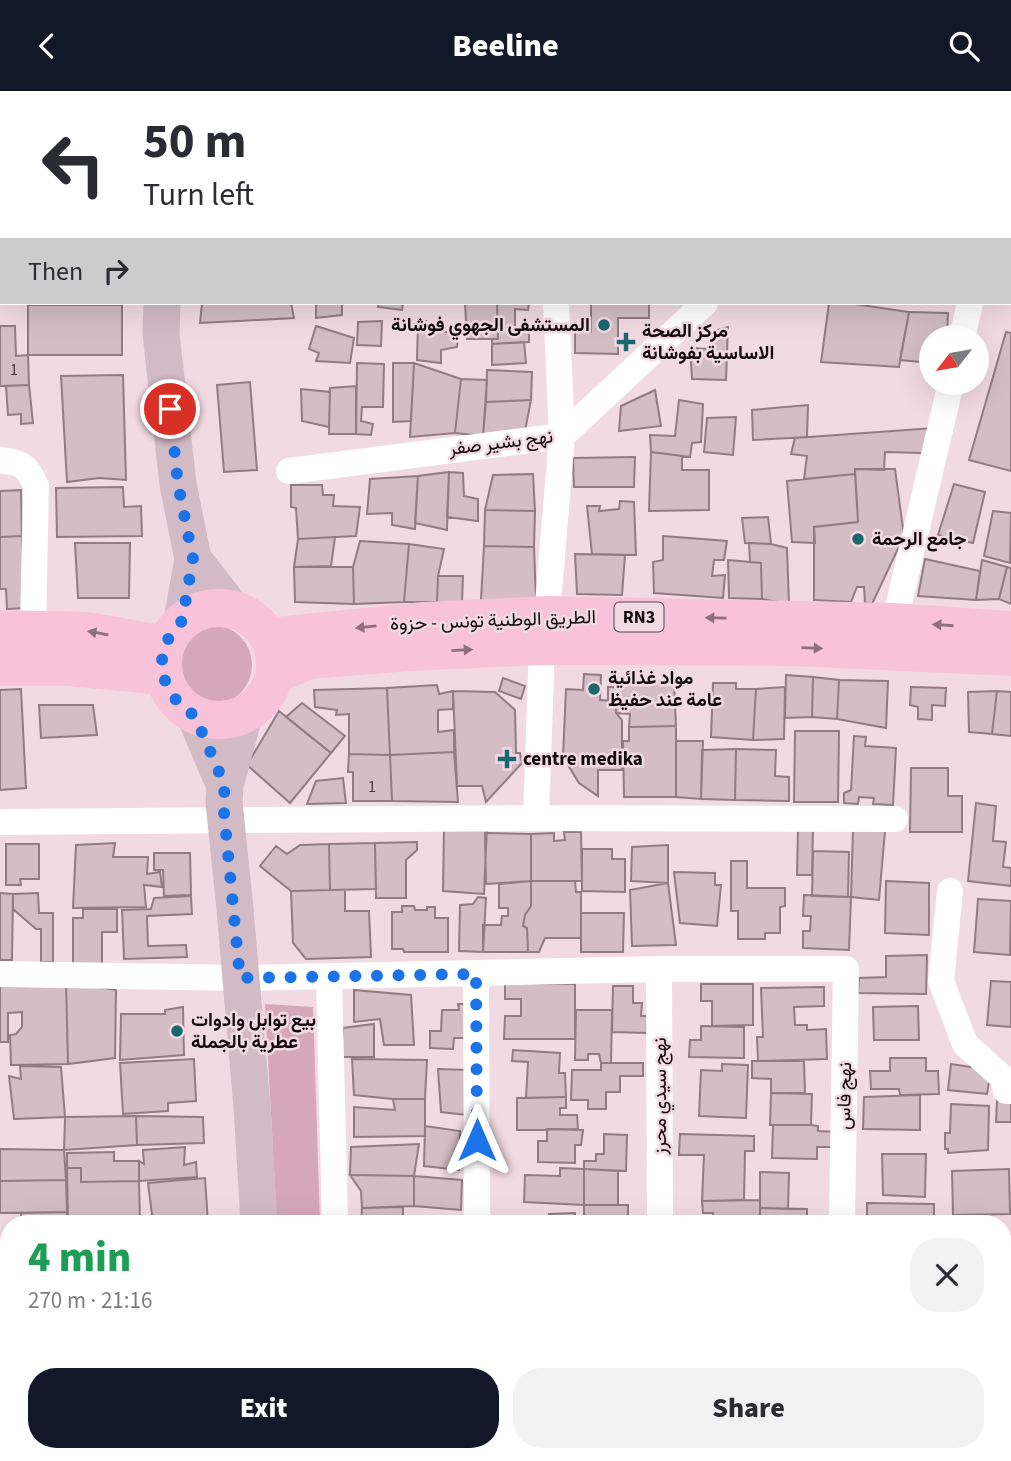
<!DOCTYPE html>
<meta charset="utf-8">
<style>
:root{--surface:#fff;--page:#f2f2f3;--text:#2b2b33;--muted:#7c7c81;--accent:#111827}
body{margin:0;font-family:"Source Sans 3",Vazirmatn,sans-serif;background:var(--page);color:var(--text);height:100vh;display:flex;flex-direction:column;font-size:26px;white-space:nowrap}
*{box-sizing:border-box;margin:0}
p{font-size:23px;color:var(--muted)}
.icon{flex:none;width:38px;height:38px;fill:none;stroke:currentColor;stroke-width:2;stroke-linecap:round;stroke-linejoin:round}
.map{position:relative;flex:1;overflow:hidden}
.drawer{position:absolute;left:0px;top:1124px;width:1012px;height:247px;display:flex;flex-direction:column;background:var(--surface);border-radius:28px 28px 0 0;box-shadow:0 7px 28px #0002}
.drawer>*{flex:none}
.banner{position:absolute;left:0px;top:0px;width:1012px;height:214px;box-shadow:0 7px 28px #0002;background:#fff;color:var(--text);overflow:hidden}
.needle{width:46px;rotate:239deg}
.buttons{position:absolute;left:919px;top:234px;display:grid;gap:14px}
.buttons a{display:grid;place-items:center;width:70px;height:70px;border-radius:50%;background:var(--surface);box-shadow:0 7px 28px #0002;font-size:35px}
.pin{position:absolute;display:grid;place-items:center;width:60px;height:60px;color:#fff;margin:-30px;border:4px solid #fff;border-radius:50%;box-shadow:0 2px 7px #0007}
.me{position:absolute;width:77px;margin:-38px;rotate:0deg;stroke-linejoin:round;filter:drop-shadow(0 0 5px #0008)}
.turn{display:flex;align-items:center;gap:24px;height:147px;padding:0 28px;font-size:32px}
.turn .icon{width:91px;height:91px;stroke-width:2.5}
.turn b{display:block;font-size:49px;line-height:60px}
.then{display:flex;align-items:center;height:66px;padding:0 28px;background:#0003;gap:14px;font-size:26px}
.round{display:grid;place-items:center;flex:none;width:74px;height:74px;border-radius:28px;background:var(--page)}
.overview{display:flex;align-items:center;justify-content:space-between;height:119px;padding:0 28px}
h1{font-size:42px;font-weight:800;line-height:52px;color:#1e9e55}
.cta{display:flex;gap:14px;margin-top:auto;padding:14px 28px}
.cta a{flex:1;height:80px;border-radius:28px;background:var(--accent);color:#fff;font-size:28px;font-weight:800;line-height:80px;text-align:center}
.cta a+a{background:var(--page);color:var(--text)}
header{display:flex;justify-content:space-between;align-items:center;height:91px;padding:0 28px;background:var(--accent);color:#fff;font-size:32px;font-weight:800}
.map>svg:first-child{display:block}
.green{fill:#d5a7b8}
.building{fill:#d4bdc5;stroke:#917c84;stroke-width:2}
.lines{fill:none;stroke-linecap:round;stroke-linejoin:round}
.path{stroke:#7a6b71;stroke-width:4.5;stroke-dasharray:3.5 5;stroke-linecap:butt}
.street{stroke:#fff;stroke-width:26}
.secondary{stroke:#d3bbc5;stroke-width:37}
.primary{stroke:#f8c2d8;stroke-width:38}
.oneway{fill:#906f7d}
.route{stroke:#1a73e8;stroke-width:12;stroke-dasharray:0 21.6}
.poi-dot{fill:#1a676e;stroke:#f2dae2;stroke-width:2.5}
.labels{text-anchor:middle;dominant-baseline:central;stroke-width:5;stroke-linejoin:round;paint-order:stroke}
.number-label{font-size:16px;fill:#42373b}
.shield{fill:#f2dae2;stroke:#54484d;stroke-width:2}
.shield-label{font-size:18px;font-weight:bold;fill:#110a0d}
.poi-label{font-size:19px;font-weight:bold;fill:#110a0d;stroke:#f2dae2;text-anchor:start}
.street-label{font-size:19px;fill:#110a0d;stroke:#f2dae2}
</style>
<header><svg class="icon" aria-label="back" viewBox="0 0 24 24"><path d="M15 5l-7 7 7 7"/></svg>Beeline<svg class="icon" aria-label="search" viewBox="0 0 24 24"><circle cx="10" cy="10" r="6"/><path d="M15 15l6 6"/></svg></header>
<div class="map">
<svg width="1011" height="1370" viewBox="0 0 1011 1370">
<rect width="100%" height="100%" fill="#f2dae2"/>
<path class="green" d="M172 574a40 40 0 1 1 80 0a40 40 0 1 1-80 0Z
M265 913 313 916 320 1132H277Z"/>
<path class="building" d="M33 0H131L33 2Z
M204 0H254L204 2Z
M464 0H517L464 2Z
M584 0H633V2H585Z
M664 0H708V2H664Z
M202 212H291L294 227 200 232Z
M316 212H342V224L316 227Z
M379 212H403L402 219 378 216Z
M465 212H497L498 248H467Z
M497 212H529L528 219 515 218V237L529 238V251L492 253V248H498Z
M591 212H649V227H618V263L575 262V240L591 241Z
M829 212H848L909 221 899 276 821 271Z
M28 214H122V264H28Z
M909 221 948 222 947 247H931V272L900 269Z
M382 230 381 255 357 254 358 231Z
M418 230H426V239L458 242 457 256 441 259V272L417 269Z
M0 235H15L16 265 28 264 29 294 0 295Z
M316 235 354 247 350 272 316 270 319 262 309 258Z
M728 236 726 289 692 288 690 257 710 258V241Z
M1006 241 1011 242V380L969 369Z
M524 251 526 272 492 274V253Z
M357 272 384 273 383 316H362L361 330 373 333 371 344 356 343Z
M393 272H414L411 330 393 331Z
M414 272 461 288 455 342 410 346Z
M487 279 532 281 531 309 486 311Z
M123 284 126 389 99 387 67 391 61 285Z
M461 288 487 289 483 345 455 342Z
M250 291 257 379 224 381 217 294Z
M29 294 33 332 21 333V323L8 324 6 295Z
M356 295V343H329L330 297Z
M301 298 330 301 329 336 302 330Z
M655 299 661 335 619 340 621 315Z
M531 309 524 345H483L486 311Z
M679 309 703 313 701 351 692 352 690 366 651 361 650 344 675 345Z
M808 314 807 346 753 349 752 319Z
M736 326 733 364 704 361 707 327Z
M933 337 922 362 885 361 884 379 855 378V383L804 388 807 365 791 363 795 347Z
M651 361 682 365V379H709V419L649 420Z
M635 366 634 396H574L573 367Z
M855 378H895L904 445 872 513 865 512 864 496H857L851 511 814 509V436L858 431Z
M449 381 447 439 415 432 418 385Z
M449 381 463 382 464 405 478 408V430L447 426Z
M533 383 535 420 485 419 493 384Z
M855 383 858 431 814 436 815 452 792 451 787 390Z
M418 385 415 438 392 434V422L367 423 370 388Z
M954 393 985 401 973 452 938 444Z
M291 394H322L323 404H334L333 415 360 416 356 445 298 448 296 417 291 416Z
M123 396 124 416 141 415 142 445 57 446 56 397Z
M21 399 22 445 0 446V400Z
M620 410 634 411 636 464 592 463 587 415H600L599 420 619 418Z
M485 419 535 420 534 456 484 455Z
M993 420 1011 422 1010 472 984 465Z
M768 426 771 453 745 452 742 427Z
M22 445 26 517 7 518 6 498H0V446Z
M663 445 727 450 724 469H714L712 485 725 484 723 507 654 502 653 471 663 469Z
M335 446 331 475 294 476 298 448Z
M360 450 409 453 404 511 354 513 353 476Z
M75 452H130L129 507H78Z
M749 452 771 453 787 457 789 513 762 508 761 472 750 471Z
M409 453 444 458 438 485 437 511H404Z
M484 455 534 456 536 509H481Z
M575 463 625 464 622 504 577 503Z
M925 468 980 480 976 509 918 505Z
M728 469 761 472 762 508 729 507Z
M982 469 1007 476 999 508 976 509Z
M294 476H353L354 513 295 511Z
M1007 476 1011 477V513L999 508Z
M438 485H463L462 512 437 511Z
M584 583 601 584 600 609 616 610V622L622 629V679H598V705L579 692 563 666 566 598 583 599Z
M786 584 813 586 812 626 785 627Z
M813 586 839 589 837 628 812 626Z
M503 587 525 595 521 608 499 600Z
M616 589 674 590 676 635 629 636 630 623 616 622V610H608V596H616Z
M839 589 888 590 886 637 837 628Z
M713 592H736V598H756L753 649 711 646Z
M437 594 439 603 453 600V618L438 619V641L454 639V661L390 664 387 597Z
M785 596 784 648 753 649 756 598Z
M911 596 946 597 945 615 932 614V629L918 628V616L910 614Z
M387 597 390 664 349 663V623L336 624 337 619 315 616 314 599Z
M21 598 26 697 0 699V599Z
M453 600 495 601 515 619 516 662H520L522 672 486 711 482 695H457Z
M997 600 1011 601V645L992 643Z
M997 600 992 643 969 641 968 601Z
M302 612 345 645 331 662 286 626Z
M39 614H93L97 644 41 647Z
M279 620 331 662 290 712 247 674Z
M676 635V706H624L623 650H629V636Z
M795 640H839L838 711H794Z
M854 645 866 646 865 655 896 657 893 714 873 713 874 707 859 706 858 713 844 712V702L851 699Z
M676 650H703L701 708 676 706Z
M736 658 735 709 701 708 702 659Z
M736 658 776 659 775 685 789 686V710L735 709Z
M454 661 458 711 392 710 390 664Z
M349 663 390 664 392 710H353V681H348Z
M911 677H948V705H962V741H910Z
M343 687 346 712 307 713 316 690Z
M976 712 996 715 993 750 1006 751 1003 776 1011 777V795L968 790Z
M487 735 484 803 443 800 444 737Z
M798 737H813L812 784H797Z
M853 738 885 740 879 809 851 806Z
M564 741H581L582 790H531V743L554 742V750L565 749Z
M485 742 531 743V790L486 793Z
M417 751V759L406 769V807H376L375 752Z
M115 752 113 766H148L147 783 160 781 162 796 144 794 146 816 73 817 76 754Z
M375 752 376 798 330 799 329 753Z
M6 753H39V788H20L21 794H6Z
M329 753 330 799 291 800 260 775 276 755 287 763 300 754Z
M668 754V792L631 790 632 756Z
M582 758H612V768H625V801L582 800Z
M813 760 849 761 848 806 812 805Z
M154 762H190L191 804 164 805 163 779H154Z
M731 770H747V797H785V815L780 816V842H765V848H738V820H731Z
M674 781 715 782V794H721L717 835 680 832Z
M531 790V815L525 824 523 835 527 837 528 861H483V834H501L502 825H508V817H499V793Z
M531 790H575L576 801H581V847H545L539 861H528L527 837 523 835 525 824 531 815Z
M886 790 929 792V844L885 842Z
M668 792 676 854 632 855 630 799Z
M330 799H345V820H369L371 866 306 868 293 852 291 800Z
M0 802 13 803 12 869H0Z
M38 802 39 822H53V871H41V838H36L13 818V803Z
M804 804 851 806 849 859 803 857V840H810L811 825H803Z
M191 805 192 823 147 825 148 855 186 854 187 866 124 868 122 819 151 818 154 807Z
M478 806 486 807 483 861 459 860 460 814 473 813Z
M978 808 1011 810 1010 864 974 861Z
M402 815H414L415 819H427V816H435V827H448V861H404L403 858H392V821H402Z
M83 818H117V841H102V876L73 875V827H83Z
M581 822H624L623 861H581Z
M927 864 926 903 858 902 859 887 886 886V865Z
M991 890 1011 891V936L987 934Z
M66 891 116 899 115 967 68 973Z
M66 891 68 973 11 974 10 944 16 943 22 936V921L8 922V951H0V893Z
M505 892 575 893V948H504L505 925H521V908H505Z
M701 893H753V934L712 935V910H701Z
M613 895H633V912H642L641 925H648L647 942 612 941Z
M824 896V915L794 916 795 934H807V939L826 938 827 968 758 970 757 946H763L761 897Z
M354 899 411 904 414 954H384L380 928 354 931Z
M458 913H468L466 947H454L453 958 430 957V940H441L442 919H459Z
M918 915 919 949H874L873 916Z
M183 916 184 964 120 969 121 923H165V919Z
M576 919H612L611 972H601L599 963H588V969H575Z
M374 933V966H341L343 937Z
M701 935 744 936V967L689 966 690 949H701Z
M513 959 560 962 559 982H565L566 1006 526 1007 528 971 512 970Z
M890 967H926V980H938L939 1003 900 1004 899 998H871L870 980H890Z
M194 968 196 1010 168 1012V1020L123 1023 120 972Z
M352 968 427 969 425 1008H393L354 1004Z
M752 970H804L805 1002H771V988L752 987Z
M601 972H643V985H620V1001H606V1018H588V1009H571L572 979H601Z
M722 973 748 974 746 1027 699 1025 701 979 722 980Z
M951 973 991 979 987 1003 948 999Z
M20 975 61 976 65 1026 14 1028 9 985 21 988Z
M438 978 467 979 466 1024 441 1021Z
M771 1002 812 1003 811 1034H770Z
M920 1004V1039L863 1038 864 1006Z
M566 1006V1017H560V1024H577L578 1038 517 1039V1007Z
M393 1008H425V1045L354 1046V1016L395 1019Z
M997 1009 1011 1010V1031H996Z
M951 1013 989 1015 988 1059 948 1062V1058H945V1042H950Z
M136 1025 203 1026 204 1052 137 1054Z
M136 1025 137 1054 64 1059 65 1026Z
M773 1034H811L818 1035V1040L838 1041V1056H817V1068L772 1067Z
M425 1035 460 1040 459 1079 424 1075Z
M547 1038 583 1039 581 1054H575V1072L538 1071V1050H547Z
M604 1043 627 1044 626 1080 584 1078V1070H596V1063H604Z
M680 1043 754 1045V1060H745L744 1109 702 1110 704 1064H679Z
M419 1053 414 1085 350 1084 351 1056Z
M185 1056 184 1074 196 1071 197 1086 139 1090V1070L144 1073 143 1059Z
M0 1058 64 1059 66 1089 0 1090Z
M114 1061V1070H139V1090L81 1091V1077H67V1062Z
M882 1063H926L925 1106 883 1104Z
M67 1077H81V1091L139 1090 140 1132H68Z
M560 1077 584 1078V1114L524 1111 525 1084 560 1085Z
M584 1078 618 1080V1114H584Z
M1009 1078 1010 1123 953 1124 952 1080Z
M760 1081 789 1082 788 1118 760 1117Z
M350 1084 414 1085V1115L362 1117 361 1100Z
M414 1085 462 1089 461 1119 414 1115Z
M205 1087 208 1132H153L148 1092Z
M66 1089 67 1121 0 1122V1090Z
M760 1109V1132H713V1122H703L702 1110Z
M867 1112 934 1113V1132H891V1128H867Z
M584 1114H628V1132H584Z
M403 1116V1132H361L362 1117Z
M760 1117 807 1118V1131L811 1132H760Z
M67 1121 68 1132H21V1122Z
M575 1122V1132H532L549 1131V1123Z
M403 1130H458V1132H403Z
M1003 1142 1011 1144V1178H1003Z
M1003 1178H1011V1211H1003Z
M1003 1211H1011V1250L1003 1251Z
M1003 1253H1011L1009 1274H1011V1293L1003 1292Z
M6 1310H9V1362H38L37 1367 5 1370Z
M154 1362H216L217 1370H155Z
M375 1362H447V1370L376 1369Z
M447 1362H496V1370H447Z
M525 1362H541V1370H525Z
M634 1362H714V1370H634Z
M766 1362H809V1370H765Z
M856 1362H937V1370H856Z
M958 1362H1002L1001 1369 958 1367Z
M37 1367 80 1368V1370H37Z"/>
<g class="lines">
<path class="path" d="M833 0V2"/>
<path class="street" d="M547 0V2
M975 2 977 0
M1010 77 1011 73
M962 247 970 212
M0 369C22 372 27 374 36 395L33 537
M289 380 562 345 705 212
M547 524 562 345 556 212
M891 546 951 292
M536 727 542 555
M0 731 536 727 895 728
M950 800 941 890 965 953 1003 987 1006 1000H1011
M659 878 660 1132
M0 883 240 887 659 878H846L842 1132
M476 883 477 1132
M329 886 335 1132
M0 1290H9
M339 1362V1370
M719 1362 720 1370
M833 1370 834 1362"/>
<path class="secondary" d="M155 0V2
M162 212 161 243 178 393 193 468 182 530
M193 468 232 518
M244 624 225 695 224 711 235 818 252 1016 259 1132
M195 625 225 695
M262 1370V1362"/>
<path class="primary" d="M163 573a56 56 0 1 1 112 0a56 56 0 1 1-112 0Z
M0 538 88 540 165 554
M268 546 424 530 547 524 893 531 1011 539
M0 576H69L164 585
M274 584 309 569 409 561 542 555 797 556 1011 566"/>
</g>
<defs><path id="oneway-solid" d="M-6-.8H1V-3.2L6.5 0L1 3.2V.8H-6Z" transform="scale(1.75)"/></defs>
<g class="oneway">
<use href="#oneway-solid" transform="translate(716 527) rotate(-179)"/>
<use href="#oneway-solid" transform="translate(943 534) rotate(-176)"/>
<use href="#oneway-solid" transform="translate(366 536) rotate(174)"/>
<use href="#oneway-solid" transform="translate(98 542) rotate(-170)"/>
<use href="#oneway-solid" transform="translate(812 557) rotate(2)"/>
<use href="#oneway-solid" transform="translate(462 559) rotate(-3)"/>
</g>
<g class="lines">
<path class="route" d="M170 318 178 393 193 468 182 530 172 541 165 554 162 569 163 585 170 601 181 615 195 625 225 695 223 711 240 887 476 883 477 1049"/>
</g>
<g class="poi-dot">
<circle cx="604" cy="234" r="7"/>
<path d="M622.5 240.5h7v7h7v7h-7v7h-7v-7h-7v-7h7z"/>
<circle cx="858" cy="448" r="7"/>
<circle cx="594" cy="598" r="7"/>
<path d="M503.5 657.5h7v7h7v7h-7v7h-7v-7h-7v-7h7z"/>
<circle cx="177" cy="940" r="7"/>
</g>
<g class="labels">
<g class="number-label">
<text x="14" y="279">1</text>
<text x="372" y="696">1</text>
</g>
<rect class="shield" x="614.5" y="511.5" width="49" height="29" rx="5"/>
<g class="shield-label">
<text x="639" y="526">RN3</text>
</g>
<g class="poi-label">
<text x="590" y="234" text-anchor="end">المستشفى الجهوي فوشانة</text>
<text x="642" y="240">مركز الصحة<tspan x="642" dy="22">الاساسية بفوشانة</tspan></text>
<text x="872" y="448">جامع الرحمة</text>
<text x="608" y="587">مواد غذائية<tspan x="608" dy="22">عامة عند حفيظ</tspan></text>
<text x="523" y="668">centre medika</text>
<text x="191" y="929">بيع توابل وادوات<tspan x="191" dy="22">عطرية بالجملة</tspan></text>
</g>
<g class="street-label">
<text transform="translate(501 352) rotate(-7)">نهج بشير صفر</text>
<text transform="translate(493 530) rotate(-2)">الطريق الوطنية تونس - حزوة</text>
<text transform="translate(660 1005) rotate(-90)">نهج سيدي محرز</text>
<text transform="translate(845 1005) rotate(-89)">نهج فاس</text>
</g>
</g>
</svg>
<div class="buttons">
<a><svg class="needle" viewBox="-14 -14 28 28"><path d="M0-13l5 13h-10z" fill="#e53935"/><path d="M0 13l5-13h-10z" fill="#7c7c81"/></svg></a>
</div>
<div class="pin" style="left:170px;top:318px;background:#d93025"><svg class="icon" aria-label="arrive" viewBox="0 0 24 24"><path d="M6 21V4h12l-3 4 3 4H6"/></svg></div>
<svg class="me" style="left:477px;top:1049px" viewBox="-20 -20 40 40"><path d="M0-17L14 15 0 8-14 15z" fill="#1a73e8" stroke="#fff" stroke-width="4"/></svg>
<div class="banner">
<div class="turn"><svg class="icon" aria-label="left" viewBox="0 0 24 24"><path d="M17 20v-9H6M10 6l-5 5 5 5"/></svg><div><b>50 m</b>Turn left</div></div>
<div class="then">Then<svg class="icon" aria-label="right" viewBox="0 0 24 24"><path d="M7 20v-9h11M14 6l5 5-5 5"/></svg></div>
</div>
<section class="drawer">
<div class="overview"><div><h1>4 min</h1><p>270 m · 21:16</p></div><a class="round"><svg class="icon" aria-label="close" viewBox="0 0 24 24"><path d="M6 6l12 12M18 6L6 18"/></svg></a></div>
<div class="cta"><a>Exit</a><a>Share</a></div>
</section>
</div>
